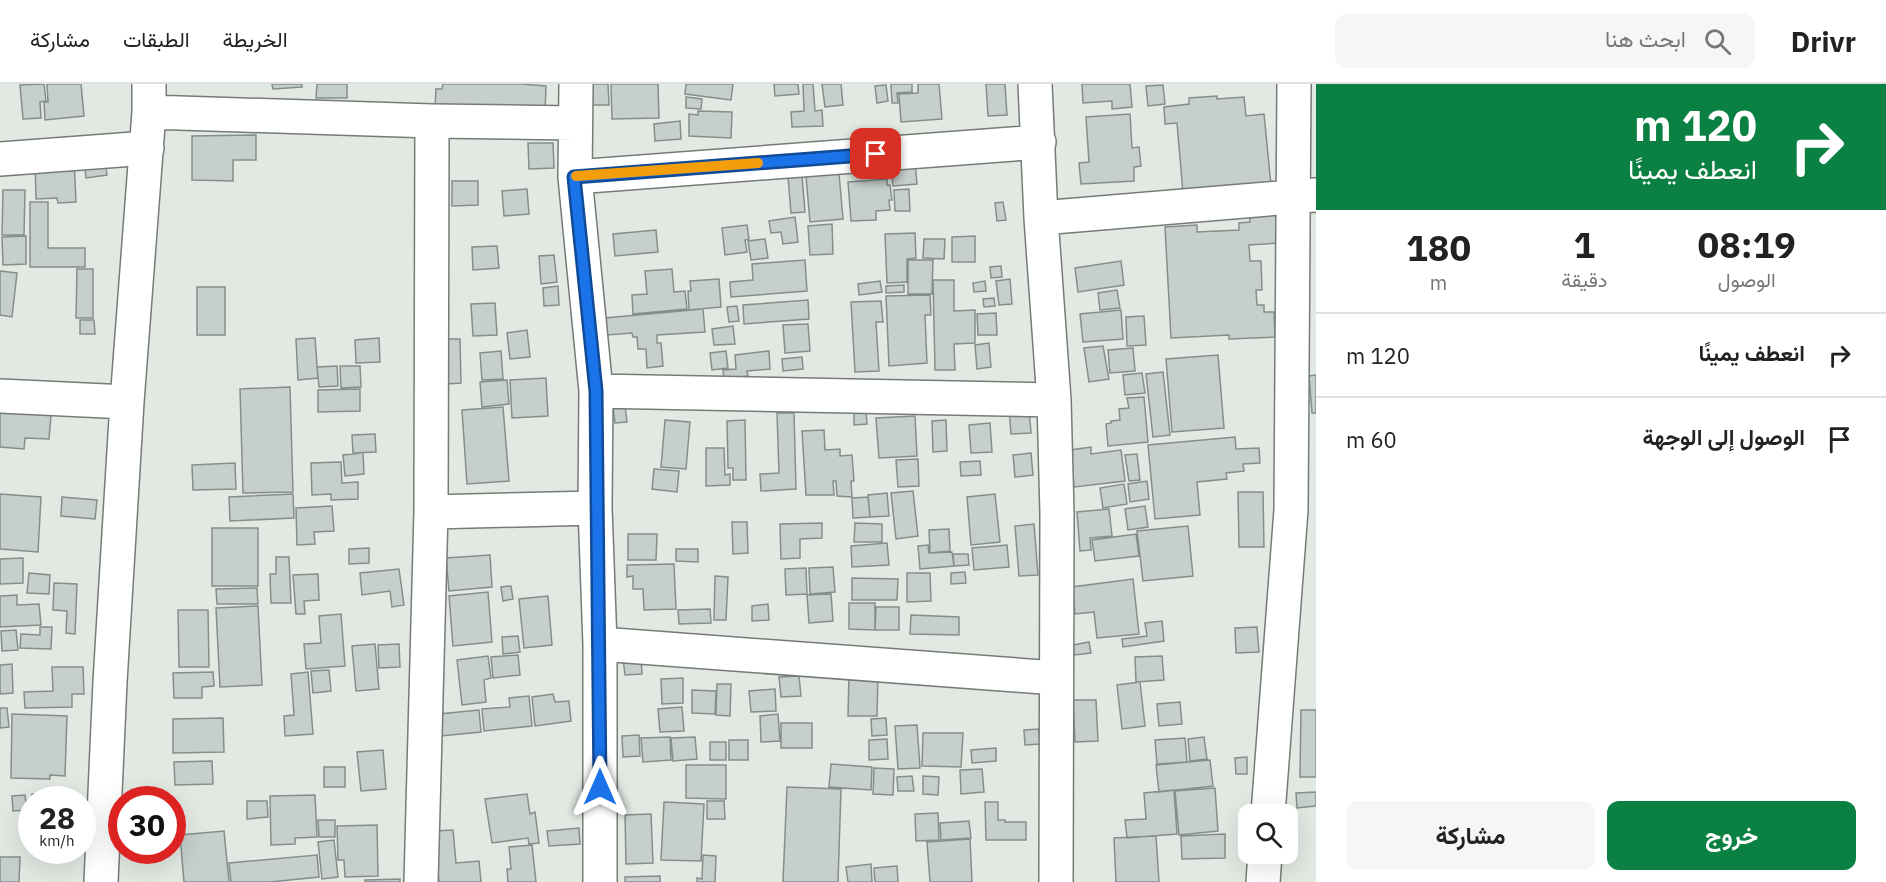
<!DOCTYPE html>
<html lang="ar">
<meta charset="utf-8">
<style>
:root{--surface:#fff;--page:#f6f6f6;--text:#222;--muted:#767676;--line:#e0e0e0;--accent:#0b8043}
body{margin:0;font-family:"IBM Plex Sans",Vazirmatn,sans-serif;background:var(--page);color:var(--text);direction:rtl;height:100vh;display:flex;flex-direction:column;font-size:22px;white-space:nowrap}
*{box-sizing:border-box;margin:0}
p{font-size:20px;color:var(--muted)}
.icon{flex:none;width:33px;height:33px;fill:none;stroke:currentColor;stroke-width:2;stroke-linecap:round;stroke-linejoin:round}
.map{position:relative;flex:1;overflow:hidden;direction:ltr}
.drawer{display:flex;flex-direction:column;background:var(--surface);width:570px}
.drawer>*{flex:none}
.hud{background:#0b8043;color:#fff;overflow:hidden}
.controls{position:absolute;left:1238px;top:720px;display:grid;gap:12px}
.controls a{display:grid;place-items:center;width:60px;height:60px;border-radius:12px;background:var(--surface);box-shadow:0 6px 24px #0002;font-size:30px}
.speed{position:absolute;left:18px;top:702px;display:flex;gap:12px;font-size:30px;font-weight:700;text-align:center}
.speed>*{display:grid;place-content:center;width:78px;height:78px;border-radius:50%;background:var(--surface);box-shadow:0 6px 24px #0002;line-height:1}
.speed small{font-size:15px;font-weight:400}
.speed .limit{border:9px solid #d22;background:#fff;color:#111}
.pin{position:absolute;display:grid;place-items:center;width:51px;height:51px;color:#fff;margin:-26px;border-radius:12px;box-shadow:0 3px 9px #0006}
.me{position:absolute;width:66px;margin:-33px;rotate:0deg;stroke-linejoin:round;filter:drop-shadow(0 0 4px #0008)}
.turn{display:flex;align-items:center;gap:21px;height:126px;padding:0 30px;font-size:27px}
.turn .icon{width:78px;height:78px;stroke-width:2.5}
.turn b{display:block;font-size:42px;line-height:51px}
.eta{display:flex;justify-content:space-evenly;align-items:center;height:102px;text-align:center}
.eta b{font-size:36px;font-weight:700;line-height:42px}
.primary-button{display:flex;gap:12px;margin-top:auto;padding:12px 30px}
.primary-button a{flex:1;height:69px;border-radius:12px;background:var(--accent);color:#fff;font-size:24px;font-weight:700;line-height:69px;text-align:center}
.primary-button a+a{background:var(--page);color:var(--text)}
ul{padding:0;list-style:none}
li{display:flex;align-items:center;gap:18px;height:84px;padding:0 30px;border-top:2px solid var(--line)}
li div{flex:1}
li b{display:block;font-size:22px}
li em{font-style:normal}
header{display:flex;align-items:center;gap:36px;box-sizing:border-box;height:84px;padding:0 30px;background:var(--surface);border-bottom:2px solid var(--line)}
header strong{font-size:28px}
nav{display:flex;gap:33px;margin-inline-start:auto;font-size:21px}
.search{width:420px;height:54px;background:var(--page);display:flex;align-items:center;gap:15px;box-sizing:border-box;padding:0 21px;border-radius:12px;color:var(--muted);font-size:22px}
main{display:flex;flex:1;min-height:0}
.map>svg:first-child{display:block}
.building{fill:#c6cfcd;stroke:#858e8b;stroke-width:1.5}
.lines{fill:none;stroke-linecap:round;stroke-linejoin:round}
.minor-casing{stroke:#757b76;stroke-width:36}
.minor{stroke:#fff;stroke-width:33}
.route-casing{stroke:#114b97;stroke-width:15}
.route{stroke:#1a73e8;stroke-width:10}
.slow{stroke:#f59e0b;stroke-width:10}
</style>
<header>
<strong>Drivr</strong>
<div class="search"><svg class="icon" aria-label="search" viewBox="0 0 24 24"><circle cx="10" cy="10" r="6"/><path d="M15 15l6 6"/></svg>ابحث هنا</div>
<nav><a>الخريطة</a><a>الطبقات</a><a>مشاركة</a></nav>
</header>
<main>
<section class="drawer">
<div class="hud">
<div class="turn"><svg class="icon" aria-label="right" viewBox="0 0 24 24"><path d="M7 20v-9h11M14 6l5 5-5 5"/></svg><div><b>120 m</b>انعطف يمينًا</div></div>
</div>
<div class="eta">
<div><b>08:19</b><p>الوصول</p></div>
<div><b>1</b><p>دقيقة</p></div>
<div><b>180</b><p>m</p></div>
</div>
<ul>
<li><svg class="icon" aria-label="right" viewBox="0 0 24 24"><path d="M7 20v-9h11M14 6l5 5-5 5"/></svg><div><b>انعطف يمينًا</b></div><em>120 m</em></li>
<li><svg class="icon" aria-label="arrive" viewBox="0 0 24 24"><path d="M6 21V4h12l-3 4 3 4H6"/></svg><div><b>الوصول إلى الوجهة</b></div><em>60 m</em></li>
</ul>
<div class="primary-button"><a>خروج</a><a>مشاركة</a></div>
</section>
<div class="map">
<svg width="1316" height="798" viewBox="0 0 1316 798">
<rect width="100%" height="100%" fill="#e2e9e3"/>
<path class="building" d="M44 0 46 17 40 18 41 34 23 35 20 1Z
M47 0H81L84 32 45 36 44 18H48Z
M272 0H302V3L273 5Z
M317 0H347V14H316Z
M443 0H521L546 2 545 30 497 21H476L475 28 435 24 436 5H442Z
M590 0H608L609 21H591Z
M611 0H658L659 34 612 35Z
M686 0H733L731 16 685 10Z
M774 0H798L799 10 775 12Z
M803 0H813L815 27 822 26 823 42 792 43 791 28 804 27Z
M822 0H841L843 21 825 23Z
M891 0H912V8L897 9 898 19H892Z
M918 0H939L942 35 901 38 899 10 918 9Z
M986 0H1005L1007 31 988 32Z
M1082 0H1130L1132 23 1112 25V17L1083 19Z
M886 1 888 17 877 19 875 2Z
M1163 1 1165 20 1148 22 1146 2Z
M1217 12V15L1244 13 1246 32 1264 30 1271 101 1183 109 1177 39 1165 40 1164 23 1189 20V14Z
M686 13 702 15 701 25 686 24Z
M698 27 732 28 731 54 689 52V30L698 31Z
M1130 30 1132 64 1139 63 1141 82 1134 83V97L1081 100 1079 79 1089 78 1086 33Z
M680 37 681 55 655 57 654 40Z
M256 51V76H233V97L192 96V52Z
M528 59H553L554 84 529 85Z
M104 71 107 91 86 94 84 74Z
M74 75 76 118 58 119 57 114 36 115 35 77Z
M838 78 843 135 810 138 805 81Z
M915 79 917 100 893 102 891 81Z
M801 80 805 128 791 129 787 81Z
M887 95V101H890L892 116H889L890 126 876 127V136L851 137 848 98Z
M452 97H478V121L452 122Z
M527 105 529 130 504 132 502 107Z
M909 105 910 127H895L894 106Z
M3 106H25L24 151H2Z
M30 118H48V164H85V183H30Z
M1003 118 1006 136 997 137 995 119Z
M1276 125 1278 159 1249 161 1250 177H1261L1262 206H1256L1257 221H1264V228H1274L1275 253 1229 255V251L1171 254 1165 143 1197 141V148L1239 146V139L1250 138 1249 126Z
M795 133 798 158 783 160 781 148 771 149 769 137Z
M832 140 833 170 810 171 808 142Z
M747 141 749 155 745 156 747 168 725 171 722 144Z
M656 146 658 168 615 172 613 150Z
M915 149 916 174 907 175V198L887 199 885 150Z
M26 152V180L3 181 2 153Z
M975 152V178H952V153Z
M765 155 768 174 751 176 748 157Z
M924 155H945L944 175 923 174Z
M497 162 499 184 473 186 472 163Z
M554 171 557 198 541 200 539 172Z
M805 176 807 207 731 213 730 198 753 196 752 180Z
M908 176H933L932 210H908Z
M1121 177 1124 201 1078 208 1075 184Z
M1001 182 1002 193 991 194 990 183Z
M77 185H93V234H76Z
M672 185 674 208 685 207 687 225 633 230 632 211 647 210 645 187Z
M0 187 17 189 12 233 0 231Z
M719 195 721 223 689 226 688 207H691L690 197Z
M1010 195 1012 220 999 221 996 197Z
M933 196H954V227L975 226V259L954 260 955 286H935Z
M880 197 882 208 859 211 858 200Z
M985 197 986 207 974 208 973 199Z
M904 201V208L886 209V202Z
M558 202 559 221 544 222 543 204Z
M197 203H225V251H197Z
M1117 206 1120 224 1100 226 1098 209Z
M930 211 931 231H925L927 279 889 282 886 212Z
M994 214 995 222 984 223 983 215Z
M808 216 809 235 744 240 743 221Z
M881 217 883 238H876L879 287 855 288 851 218Z
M495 219 497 251 473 252 471 220Z
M737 222 739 237 729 238 727 223Z
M703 225 705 248 657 251V259H661L663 282 647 284 646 265H638L637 253H633L632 249 607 251 605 234Z
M1121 226 1123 255 1083 258 1080 230Z
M996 229 997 251H978L977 230Z
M1144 232 1146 261 1127 262 1126 233Z
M80 236H94L95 250H80Z
M808 240 810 267 785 269 783 241Z
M733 242 735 260 714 261 712 245Z
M527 246 530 273 510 275 507 249Z
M315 254 318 294 298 296 296 255Z
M379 254 380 278 356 279 355 256Z
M445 255H460L461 299 446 300Z
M989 259 991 283 977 285 975 261Z
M1103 262 1109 295 1089 298 1084 264Z
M1133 264 1135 287 1110 289 1108 266Z
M501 267 503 295 482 296 480 269Z
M726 267 728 284 712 286 710 269Z
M769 267 770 285 747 287 748 292 724 295 723 286 736 285 735 271Z
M1218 271 1224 344 1172 348 1166 275Z
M802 273 803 285 783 287 782 275Z
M337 282 338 302 319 303 317 283Z
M340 282H360L361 303 341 304Z
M1163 288 1170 351 1153 353 1146 290Z
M1142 289 1145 309 1125 311 1123 291Z
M1316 291V329H1312L1309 292Z
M546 294 548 332 512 334 510 296Z
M507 296 509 320 482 323 480 298Z
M290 303 293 408 243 409 240 305Z
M360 305V327L318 328V306Z
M1144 313 1148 358 1108 362 1106 340 1111 339V337L1120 336 1119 325 1129 324 1127 314Z
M0 322 51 331 49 355 25 354 24 365 0 363Z
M625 322 627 338 615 339 613 323Z
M503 323 509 397 467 400 462 326Z
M1029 324 1031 349 1011 350 1009 325Z
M854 327H866L867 340 854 341Z
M777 329H794L796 405 761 407 760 390 779 389Z
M915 332 917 372 879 374 876 334Z
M665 336 690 338 686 385 661 383Z
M745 336 746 396H733V384H728L727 337Z
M946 336 947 367 933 368 932 337Z
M990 339 992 368 971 369 969 341Z
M824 346 825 366 840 365V372L852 371 854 397H851L852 413 837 412 836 397H833L834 411H806L802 347Z
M375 350 376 368 353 369 352 351Z
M1235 353 1236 365 1259 364 1260 379 1243 380 1244 387 1226 389 1227 395 1197 398 1200 431 1155 435 1148 361Z
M1091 363V370L1121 366 1125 397 1074 403 1070 366Z
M706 364H724L725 391 730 390V401L706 402Z
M363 369 364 390 345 392 343 371Z
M1031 369 1033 391 1015 393 1013 371Z
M1137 370 1140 396 1129 397 1125 371Z
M918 375 919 402 898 403 896 376Z
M980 377 981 391 961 392 960 378Z
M341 378 342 399 358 398V415L331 416V410L312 411 311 379Z
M235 379 236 405 193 406 192 381Z
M654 385 679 387 677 408 652 405Z
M1147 397 1149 415 1130 418 1128 400Z
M1124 400 1127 420 1103 424 1100 404Z
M913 407 918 452 896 455 891 409Z
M1238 408H1263L1264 463H1239Z
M887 409 889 432 870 433 868 411Z
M0 410 41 413 38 468 0 465Z
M293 410 294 434 230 437 229 413Z
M995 410 1000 458 971 461 967 413Z
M62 413 97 416 95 435 61 432Z
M868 413 870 433 853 434 852 414Z
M332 422 334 447 314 448 315 460 297 461 296 424Z
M1145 422 1148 443 1128 446 1125 425Z
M1109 425 1112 452 1090 454 1091 466 1080 467 1077 428Z
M732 438H747L748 469 733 470Z
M822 439V454L800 455V474L781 475 780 440Z
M855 439 882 440V458H854Z
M1034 440 1038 491 1019 492 1015 442Z
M1188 442 1193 492 1143 497 1137 447Z
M212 444H258V502H212Z
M949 445 950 467 930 469 929 446Z
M628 450H657L656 476H628Z
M1136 450 1139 472 1095 477 1092 456Z
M887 459 889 481 852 483 851 462Z
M928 461 929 469 952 468 954 482 920 485 918 462Z
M1007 461 1009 483 974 486 972 464Z
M369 464V479L349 480V465Z
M676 465H698V478L676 477Z
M953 470H968L969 481 954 482Z
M490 471 492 503 449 507 446 474Z
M276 473H289L291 519H271L270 490H276Z
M23 474V499L0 500V475Z
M674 480 676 525 644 526 643 505H633V492L627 493V481Z
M833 483 835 508 810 510 809 484Z
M806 484 807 510 786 511 785 485Z
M399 485 404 521 392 523 390 507 362 511 360 489Z
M965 488 966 499 951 500V489Z
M29 489 50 491 49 510 27 509Z
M907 489H930L931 517 907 518Z
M318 490 319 516 304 517 305 530H296L293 491Z
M715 492 728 493 726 536H714Z
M852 494 898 495 897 516H852Z
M1133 495 1139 550 1097 554 1094 528 1075 530 1072 503Z
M54 499 77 500 75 550 66 549 67 527 53 526Z
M511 502 513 515 503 517 501 503Z
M257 504 258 520H217L216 505Z
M488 508 492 558 453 562 449 512Z
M831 510 833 537 809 539 807 511Z
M17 511V521L39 520 41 541 0 543V512Z
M548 512 552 561 524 564 519 515Z
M849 519H875V546L849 545Z
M768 520 769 536 752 537V522Z
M258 522 262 601 220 603 216 524Z
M876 523H899V546H875Z
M710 525 711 539 679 540 678 526Z
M178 526H208L209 583H179Z
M341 530 345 582 306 585 304 560 321 559 319 532Z
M911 531 959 533V551L910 550Z
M1162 537 1164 557 1123 563 1122 555 1147 552 1145 539Z
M40 543H52L51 565 20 564 21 550 40 551Z
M1257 543 1259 568 1236 569 1235 544Z
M16 546 18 566 2 567 1 547Z
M518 552 520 568 503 570 502 553Z
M1089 558 1091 569 1074 571 1073 561Z
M375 560 379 605 356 607 352 562Z
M399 560 400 583 379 584 378 561Z
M518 571 520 591 493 594 491 573Z
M488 572 491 594 484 596 486 618 462 621 457 576Z
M1162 572 1164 596 1136 598 1135 573Z
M641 573 642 590 625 591 623 574Z
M12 580 13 609 0 610V581Z
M52 583H83L84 610H72V623L25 624 24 608 53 607Z
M329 586 331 607 313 609 311 587Z
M213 588 214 602 202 603V614H174L173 589Z
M308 588 313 650 285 652 284 632 294 631 291 590Z
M849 591H878L877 632H848Z
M799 592 801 612 781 613 779 593Z
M683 594V619L662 620 661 595Z
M1140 598 1145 642 1122 645 1117 601Z
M717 600H731L730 632 716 631Z
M775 605 776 627 751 628 749 607Z
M692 606 716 607 715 630 692 629Z
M553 610 555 618 569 617 571 637 535 642 532 613Z
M529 612 532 642 484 647 482 625 510 623 509 614Z
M1073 616H1096L1098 657 1075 658Z
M1180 618 1182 640 1159 642 1157 620Z
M682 623 684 647 660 648 658 625Z
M0 624H7L9 643 0 644Z
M479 626 481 648 441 652 439 630Z
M1301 626H1316V693H1300Z
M12 630 67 632 65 692 50 691V695L11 694Z
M778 630 780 657 761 658 760 632Z
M223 634 224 668 173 669V635Z
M886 634 887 651 872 652 871 635Z
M781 639H812V664H781Z
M917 641 920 684 898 685 895 642Z
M1039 645 1040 660 1025 661 1024 646Z
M923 649H963L961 683 922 682Z
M639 651 640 672 623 673 622 652Z
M670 653 671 676 643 678 641 654Z
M695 653 697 675 673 677 671 654Z
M1204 653 1207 675 1190 677 1188 655Z
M1185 654 1187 678 1157 680 1155 656Z
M887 655 888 675 869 676V656Z
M729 656H748V676H729Z
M710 658H726V676H710Z
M996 664V677L972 679 971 666Z
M383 666 386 705 361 707 357 668Z
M1247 673V690H1236L1235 674Z
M1210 676 1213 702 1159 708 1156 681Z
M212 677 213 700 175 701 174 678Z
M831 680 872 683 871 706 829 703Z
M686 681H726V715L686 714Z
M324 683H345V703H324Z
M874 684 894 685 893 711 873 710Z
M982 685 984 708 961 710 960 686Z
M912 692 914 707H898L897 693Z
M923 692 939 693 938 711 923 710Z
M787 703 841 705 838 798H783Z
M1215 704 1218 747 1179 751 1175 707Z
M1174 706 1177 750 1127 754 1125 736 1146 735 1144 709Z
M1316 708V722L1297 724 1296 709Z
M32 710 59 711V716H32Z
M527 710 530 730 535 728 539 759 529 760 528 754 492 759 485 715Z
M25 711 27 726 13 727 12 712Z
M315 711 317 753 295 754V760L271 761 270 712Z
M247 717H267L268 733 247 735Z
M707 717H724L725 735H707Z
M664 718 704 720 701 777 661 776Z
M985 718H998V736H1005V738H1026V756H986Z
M938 729 939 756 916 757 915 730Z
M651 730 653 779 626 780 625 731Z
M318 736H335V753H319Z
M969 737 971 754 941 756 940 739Z
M377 741 378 792 345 793 344 776H338L337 742Z
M579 744 580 760 549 762 547 747Z
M453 746 456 779 479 777 481 798H439L434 747Z
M224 747 229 798H184L180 751Z
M1225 750V774L1182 775 1181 752Z
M1156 752 1159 798H1116L1114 754Z
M970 755 972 798H930L927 758Z
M334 756 338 793 322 795 318 758Z
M532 761 536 798H508L507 785H511L509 763Z
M50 766H62V774H49Z
M317 771 319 793 270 798H231L229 779Z
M703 771 716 772 715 798H697V794L702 795Z
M0 773H20L19 798H0Z
M871 780 872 798H848L846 783Z
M897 782 898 798H875L874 784Z
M660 792V798H625V793Z
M400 795V798H365V796Z"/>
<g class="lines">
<g class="minor-casing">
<path id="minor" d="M576 0 575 93 596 307 595 424 600 560V798
M1035 0 1041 134 1054 316 1057 430 1056 798
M149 28 432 37 574 39
M0 75 147 64
M575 93 1039 58
M1041 134 1315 111
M596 307 1054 316
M0 312 127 318
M431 428 595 424
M600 560 1056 594
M1268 730 1291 426 1294 0
M101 798 110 598 127 318 149 28V0
M421 798 431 428 432 37
M1263 798 1265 770"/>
</g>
<use href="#minor" class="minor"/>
</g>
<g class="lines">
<g class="route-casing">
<path id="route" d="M600 703 596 307 574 93 876 70"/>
</g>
<use href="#route" class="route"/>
<path class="slow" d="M576 92 758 79"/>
</g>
</svg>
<div class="controls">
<a><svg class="icon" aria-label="search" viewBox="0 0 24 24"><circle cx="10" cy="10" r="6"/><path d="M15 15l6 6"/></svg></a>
</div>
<div class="speed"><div>28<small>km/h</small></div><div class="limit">30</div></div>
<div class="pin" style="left:876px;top:70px;background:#d93025"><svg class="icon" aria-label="arrive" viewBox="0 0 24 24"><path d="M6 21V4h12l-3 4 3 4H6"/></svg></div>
<svg class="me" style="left:600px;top:703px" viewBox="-20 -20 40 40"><path d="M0-17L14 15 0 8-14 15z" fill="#1a73e8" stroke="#fff" stroke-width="4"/></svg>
</div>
</main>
